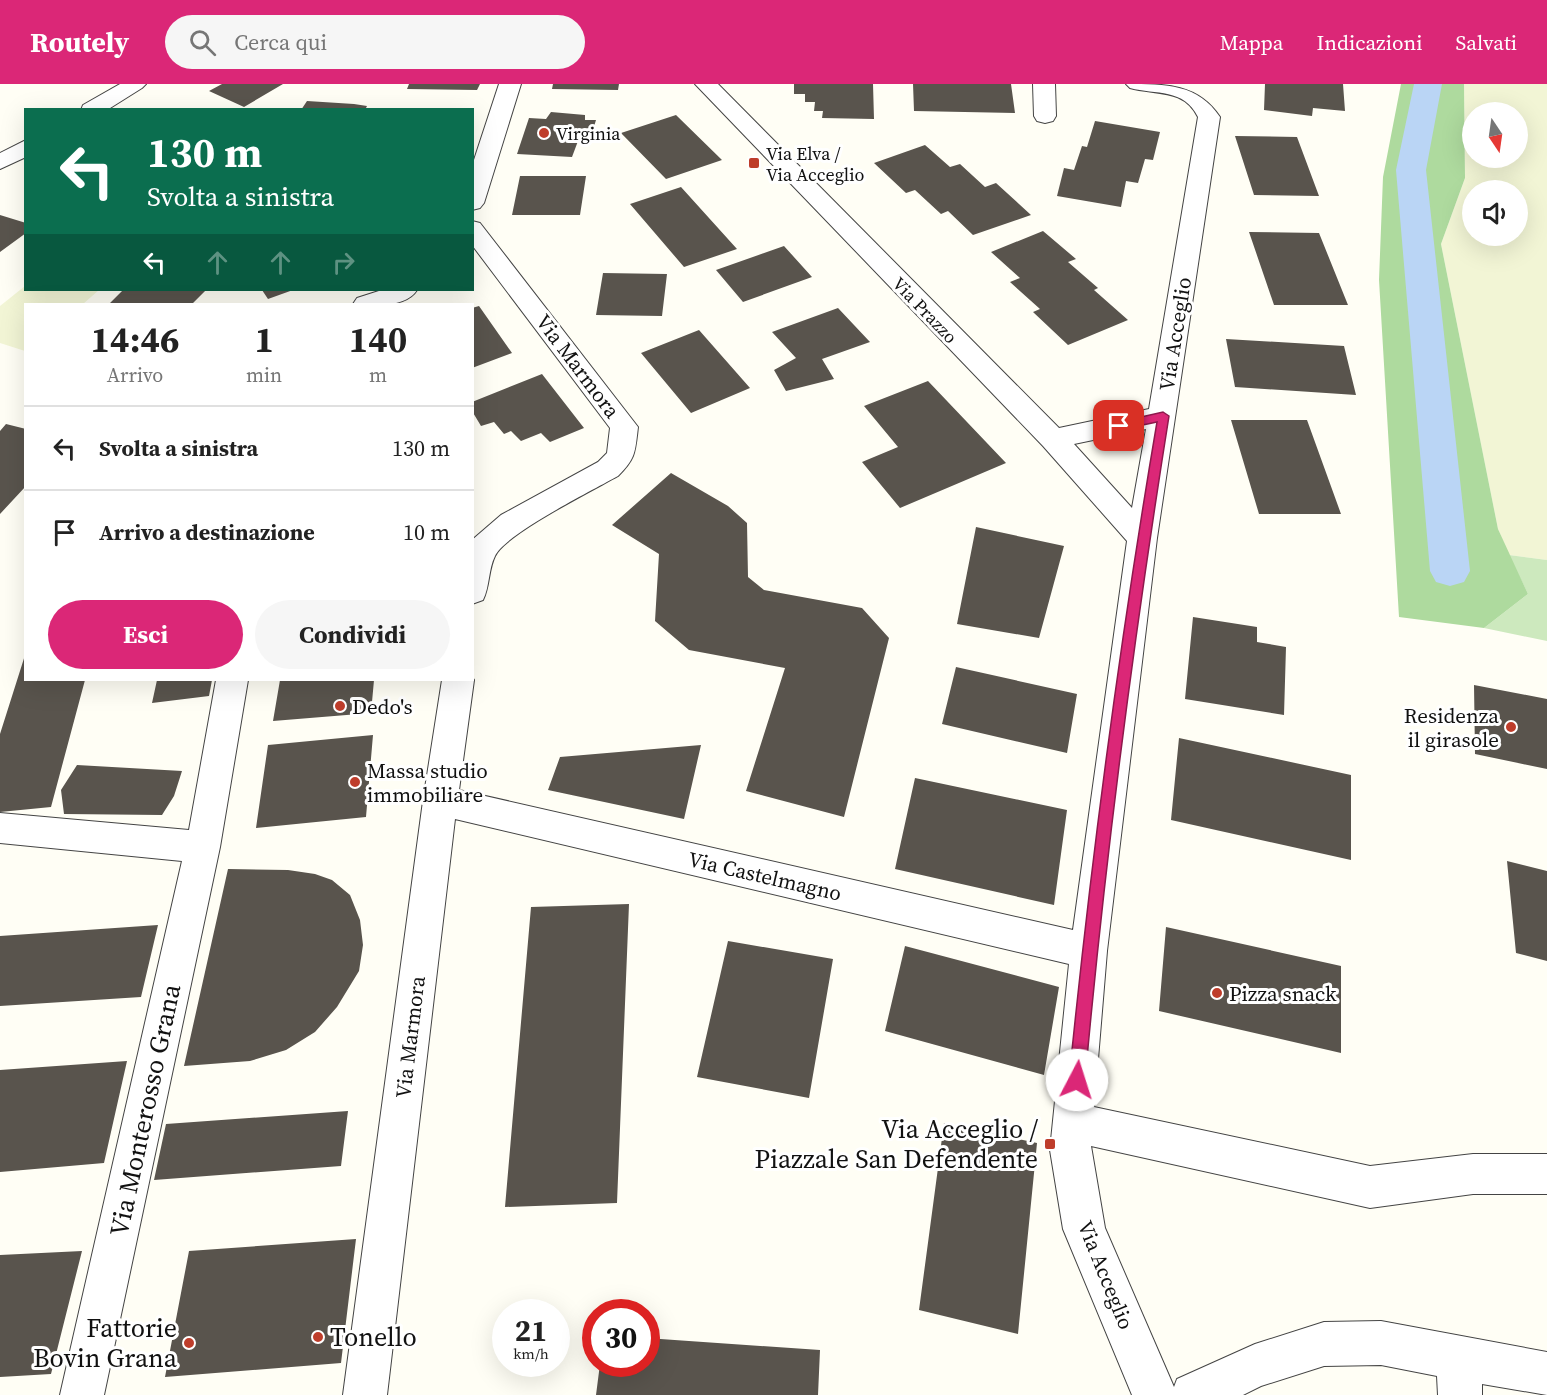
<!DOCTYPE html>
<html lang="it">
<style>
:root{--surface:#fff;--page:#f6f6f6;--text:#222;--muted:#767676;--line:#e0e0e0;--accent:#db2777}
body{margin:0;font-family:"Source Serif 4",serif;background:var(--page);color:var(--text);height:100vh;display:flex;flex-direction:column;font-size:22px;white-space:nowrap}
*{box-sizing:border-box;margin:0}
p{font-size:20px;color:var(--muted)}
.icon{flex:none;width:33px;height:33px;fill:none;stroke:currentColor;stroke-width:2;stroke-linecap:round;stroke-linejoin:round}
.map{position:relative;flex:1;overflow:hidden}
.side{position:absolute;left:24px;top:219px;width:450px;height:378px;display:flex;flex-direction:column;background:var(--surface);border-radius:0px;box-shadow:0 6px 24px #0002}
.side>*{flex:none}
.banner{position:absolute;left:24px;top:24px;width:450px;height:183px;border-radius:0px;box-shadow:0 6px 24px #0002;background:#0b6e4f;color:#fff;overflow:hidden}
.needle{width:39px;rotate:167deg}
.controls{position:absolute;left:1462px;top:18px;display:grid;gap:12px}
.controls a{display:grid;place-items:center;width:66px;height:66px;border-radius:50%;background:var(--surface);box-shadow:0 6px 24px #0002;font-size:30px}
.speed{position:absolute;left:492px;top:1215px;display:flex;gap:12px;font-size:30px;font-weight:700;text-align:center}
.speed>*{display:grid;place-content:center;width:78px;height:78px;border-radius:50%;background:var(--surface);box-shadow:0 6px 24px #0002;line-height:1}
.speed small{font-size:15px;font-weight:400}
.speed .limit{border:9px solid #d22;background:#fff;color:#111}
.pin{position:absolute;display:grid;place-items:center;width:51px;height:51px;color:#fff;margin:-26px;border-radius:12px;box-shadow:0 3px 9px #0006}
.me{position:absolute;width:66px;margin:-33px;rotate:5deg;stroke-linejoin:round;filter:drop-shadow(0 0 4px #0008)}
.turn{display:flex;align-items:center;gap:21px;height:126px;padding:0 24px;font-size:27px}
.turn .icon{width:78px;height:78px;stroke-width:2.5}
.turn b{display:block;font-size:42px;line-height:51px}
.lanes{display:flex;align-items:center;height:57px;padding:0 24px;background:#0003;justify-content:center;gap:30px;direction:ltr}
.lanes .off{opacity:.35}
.eta{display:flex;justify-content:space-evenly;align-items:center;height:102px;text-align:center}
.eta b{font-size:36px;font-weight:700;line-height:42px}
.primary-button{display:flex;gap:12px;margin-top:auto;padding:12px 24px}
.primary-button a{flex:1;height:69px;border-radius:36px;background:var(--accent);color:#fff;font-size:24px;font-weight:700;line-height:69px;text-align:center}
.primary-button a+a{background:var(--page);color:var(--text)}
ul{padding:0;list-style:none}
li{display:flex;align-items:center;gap:18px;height:84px;padding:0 24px;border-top:2px solid var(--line)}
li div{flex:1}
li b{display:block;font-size:22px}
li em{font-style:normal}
header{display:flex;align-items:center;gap:36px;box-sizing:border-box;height:84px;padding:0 30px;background:var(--accent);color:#fff}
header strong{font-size:28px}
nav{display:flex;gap:33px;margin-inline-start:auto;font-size:21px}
.search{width:420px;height:54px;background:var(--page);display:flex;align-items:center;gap:15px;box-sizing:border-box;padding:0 21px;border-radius:33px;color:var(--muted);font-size:22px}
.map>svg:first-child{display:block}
.farmland{fill:#f2f5d5;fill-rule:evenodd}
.green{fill:#cde9be}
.forest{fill:#aeda9e}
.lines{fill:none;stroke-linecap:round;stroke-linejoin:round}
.canal{fill:#bad5f5;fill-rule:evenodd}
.building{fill:#59544d}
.minor-casing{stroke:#444;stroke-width:2}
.minor{fill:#fff;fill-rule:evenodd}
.route{fill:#db2777;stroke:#8e194d;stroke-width:1.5}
.poi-dot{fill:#be3d2b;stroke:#fff;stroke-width:2}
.labels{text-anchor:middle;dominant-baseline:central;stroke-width:6;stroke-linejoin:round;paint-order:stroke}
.far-poi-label{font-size:18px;fill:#111;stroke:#fff;text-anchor:start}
.far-street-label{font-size:18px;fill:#111;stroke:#fff}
.street-label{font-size:21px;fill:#111;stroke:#fff}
.poi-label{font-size:21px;fill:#111;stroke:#fff;text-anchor:start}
.near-street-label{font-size:26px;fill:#111;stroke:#fff}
.near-poi-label{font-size:26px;fill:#111;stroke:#fff;text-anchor:end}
</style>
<header>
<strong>Routely</strong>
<div class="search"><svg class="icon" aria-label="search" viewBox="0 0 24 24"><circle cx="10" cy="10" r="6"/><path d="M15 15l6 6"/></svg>Cerca qui</div>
<nav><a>Mappa</a><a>Indicazioni</a><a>Salvati</a></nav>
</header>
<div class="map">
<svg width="1547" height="1311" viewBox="0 0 1547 1311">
<rect width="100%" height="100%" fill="#fffef5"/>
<path class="farmland" d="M1464 0H1547V476L1509 471 1498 445 1441 160 1465 94ZM1473 28H1518V74H1473ZM1473 106H1518V152H1473Z
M25 202 26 206H99L83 220H26L25 267 0 259V222Z"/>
<path class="green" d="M1509 471 1547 476V557L1484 544 1528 510Z"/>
<path class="forest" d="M1401 0H1464L1465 94 1441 160 1498 445 1528 510 1484 544 1399 533 1379 196 1383 93Z"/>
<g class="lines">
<path class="canal" d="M1414 0H1442L1426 86 1470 487 1464 498 1450 502 1436 498 1430 487 1396 86Z"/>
</g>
<path class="building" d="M222 0H283L244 23 209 7Z
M409 0H480L477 6 407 5Z
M553 0H619L618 6 552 5Z
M794 0H873L874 35 822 34 823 27H814L815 18H805V10H794Z
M913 0H1011L1015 29 914 27Z
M1265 0H1343L1345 27 1313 24 1312 32 1264 26Z
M307 17 354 20 367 22 365 26H301Z
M551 28 585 31V36H596L592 49H581L572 73 517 70 529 34 546 35Z
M676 31 722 76 666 95 621 49Z
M1095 37 1160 48 1153 76 1145 75 1138 99 1126 97 1121 123 1057 112 1064 84 1074 86 1082 62 1087 63Z
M1235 52 1297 53 1319 112 1254 111Z
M925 61 950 83 960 80 985 103 996 99 1031 131 973 151 948 127 941 130 915 106 906 109 874 79Z
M520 92H586L580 131H512Z
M681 103 737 165 684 183 630 120Z
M0 131 26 139V149L0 168Z
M1043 147 1076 175 1068 178 1098 204 1094 206 1128 236 1068 261 1033 228 1040 225 1010 198 1020 194 991 168Z
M1249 148 1319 149 1348 221H1274Z
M784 162 812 193 743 218 716 186Z
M603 189 667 190 662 232 596 231Z
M123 206H206L192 220H109Z
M262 206H293L268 215Z
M479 222 512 269 472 284V224Z
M838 224 870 258 822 275 834 295 786 307 774 286 796 274 772 248Z
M699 246 750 304 691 329 641 269Z
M1226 255 1344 262 1356 311 1235 303Z
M542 290 584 344 550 358 541 349 521 357 511 347 504 350 494 338 481 342 472 327V318Z
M928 297 1006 379 900 424 862 378 898 363 864 322Z
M1231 336H1307L1341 430H1259Z
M6 340 26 345V402L0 430V347Z
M671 389 728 422 747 439 748 493 764 506 862 524 889 554 844 733 746 707 785 584 689 566 655 537 659 470 612 441Z
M976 443 1064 462 1039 554 957 540Z
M1193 533 1257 543V558L1286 563 1284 631 1185 615Z
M26 568V596H85L51 723 0 728V650Z
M956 583 1077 610 1067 669 942 640Z
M157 596H212L209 612 152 619Z
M280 596H374L371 629 273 637Z
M1474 601 1547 615V685L1475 670Z
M373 651 366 733 256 744 268 661Z
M1179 654 1351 691V776L1171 736Z
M701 661 684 735 548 706 560 673Z
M77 681 182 687 174 712 162 731 64 730 61 706Z
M915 694 1067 726 1054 821 895 785Z
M1507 777 1547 787V877L1516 869Z
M228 785 288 786 315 790 332 796 350 811 360 836 363 861 359 887 337 923 315 948 286 966 250 977 184 982Z
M629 820 617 1119 505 1123 531 823Z
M158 841 141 913 0 922V852Z
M1166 843 1341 882V969L1159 927Z
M728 857 833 875 809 1014 697 993Z
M905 862 1059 903 1044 991 885 947Z
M127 977 104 1079 0 1088V986Z
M348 1027 341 1082 154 1096 166 1040Z
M944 1039 1037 1059 1018 1250 919 1226Z
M356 1155 341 1279 165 1293 189 1167Z
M82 1167 51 1290 0 1293V1171Z
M646 1254 820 1266 818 1311H596L600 1280H646Z"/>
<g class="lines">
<g class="minor-casing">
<path id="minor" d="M120 0H146L142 4 107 26H81L83 21Z
M499 0H521L484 119 480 124 472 126V82Z
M695 0H718L1059 344 1149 325 1198 33C1184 4 1156 11 1130 4L1126 0C1167 0 1198 0 1220 33L1157 454 1107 867 1094 1023 1370 1082 1473 1070H1547V1110H1473L1370 1124 1091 1062 1105 1144 1174 1303 1177 1295 1255 1260 1324 1238 1381 1237 1547 1268V1311L1482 1300V1311H1438L1437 1292 1381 1281 1324 1282 1261 1302 1243 1311H1132L1063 1145 1050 1066 1069 880 455 735 387 1311H343L423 717 442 596H472V593L474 596 459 706 1073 846 1127 457 1043 362ZM1146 345 1132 424 1074 360Z
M1033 0H1055L1056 32 1053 37 1045 39 1037 37 1034 32Z
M26 56V73L0 85V69Z
M472 137 480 139 638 343C635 368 636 374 618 392 593 406 505 450 495 472 488 486 490 502 483 516L472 520V456L501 431 598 378 607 369 610 344 472 161Z
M382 206H417C406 224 372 222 353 220L357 214Z
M216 596H248L220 763 104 1311H60L182 777 0 759V729L189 746Z"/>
</g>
<use href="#minor" class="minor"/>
</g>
<path class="route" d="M1163 328 1169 332C1134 552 1105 774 1085 996L1083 1001 1077 1004 1071 1001 1069 996C1091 775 1120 556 1157 338L1119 346 1113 342 1119 338Z"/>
<g class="poi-dot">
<circle cx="544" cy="49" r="6"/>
<rect x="748" y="73" width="12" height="12" rx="3"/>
<circle cx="340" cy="622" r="6"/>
<circle cx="1511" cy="643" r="6"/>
<circle cx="355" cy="698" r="6"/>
<circle cx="1217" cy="909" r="6"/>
<rect x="1044" y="1054" width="12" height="12" rx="3"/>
<circle cx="318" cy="1253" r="6"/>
<circle cx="189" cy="1259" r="6"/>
</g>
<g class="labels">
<g class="far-poi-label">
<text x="556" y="49">Virginia</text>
<text x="766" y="69">Via Elva /<tspan x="766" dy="21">Via Acceglio</tspan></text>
</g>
<g class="far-street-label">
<text transform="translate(925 226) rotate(46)">Via Prazzo</text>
</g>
<g class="street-label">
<text transform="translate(1175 250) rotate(-81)">Via Acceglio</text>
<text transform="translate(578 282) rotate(53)">Via Marmora</text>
<text transform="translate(765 792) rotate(13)">Via Castelmagno</text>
<text transform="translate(410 953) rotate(-83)">Via Marmora</text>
<text transform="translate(1106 1191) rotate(68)">Via Acceglio</text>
</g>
<g class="poi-label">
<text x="352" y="622">Dedo's</text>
<text x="1499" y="631" text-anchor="end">Residenza<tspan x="1499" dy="24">il girasole</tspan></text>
<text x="367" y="686">Massa studio<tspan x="367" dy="24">immobiliare</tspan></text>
<text x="1229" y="909">Pizza snack</text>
</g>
<g class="near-street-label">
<text transform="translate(145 1026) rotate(-78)">Via Monterosso Grana</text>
</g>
<g class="near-poi-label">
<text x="1038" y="1045">Via Acceglio /<tspan x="1038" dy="30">Piazzale San Defendente</tspan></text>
<text x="177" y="1244">Fattorie<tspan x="177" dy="30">Bovin Grana</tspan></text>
<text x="330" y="1253" text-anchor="start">Tonello</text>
</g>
</g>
</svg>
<div class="controls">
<a><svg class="needle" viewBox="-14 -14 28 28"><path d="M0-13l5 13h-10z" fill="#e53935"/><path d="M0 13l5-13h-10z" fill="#767676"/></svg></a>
<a><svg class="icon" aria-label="sound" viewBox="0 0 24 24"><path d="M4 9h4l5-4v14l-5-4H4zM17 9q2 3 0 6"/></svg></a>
</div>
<div class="speed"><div>21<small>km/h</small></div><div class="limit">30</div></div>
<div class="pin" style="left:1119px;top:342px;background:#d93025"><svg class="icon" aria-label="arrive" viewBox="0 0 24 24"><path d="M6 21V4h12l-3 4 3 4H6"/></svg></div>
<svg class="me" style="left:1077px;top:996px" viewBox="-20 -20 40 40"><circle r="19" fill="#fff"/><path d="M0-13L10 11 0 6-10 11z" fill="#db2777"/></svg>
<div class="banner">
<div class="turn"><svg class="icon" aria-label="left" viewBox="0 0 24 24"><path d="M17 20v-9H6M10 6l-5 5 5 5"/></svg><div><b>130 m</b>Svolta a sinistra</div></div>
<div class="lanes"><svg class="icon" aria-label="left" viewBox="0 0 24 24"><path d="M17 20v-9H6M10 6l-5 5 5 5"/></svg><svg class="icon off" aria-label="ahead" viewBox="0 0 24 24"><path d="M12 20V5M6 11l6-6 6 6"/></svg><svg class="icon off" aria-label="ahead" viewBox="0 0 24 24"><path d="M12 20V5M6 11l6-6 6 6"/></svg><svg class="icon off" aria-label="right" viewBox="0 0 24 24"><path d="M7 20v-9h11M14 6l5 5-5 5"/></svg></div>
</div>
<section class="side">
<div class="eta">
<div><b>14:46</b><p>Arrivo</p></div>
<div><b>1</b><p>min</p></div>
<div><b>140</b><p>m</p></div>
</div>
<ul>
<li><svg class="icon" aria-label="left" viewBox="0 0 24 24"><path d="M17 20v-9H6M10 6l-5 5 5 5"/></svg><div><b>Svolta a sinistra</b></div><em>130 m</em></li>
<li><svg class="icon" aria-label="arrive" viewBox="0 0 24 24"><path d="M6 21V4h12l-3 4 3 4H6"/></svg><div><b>Arrivo a destinazione</b></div><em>10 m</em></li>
</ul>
<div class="primary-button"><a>Esci</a><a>Condividi</a></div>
</section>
</div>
